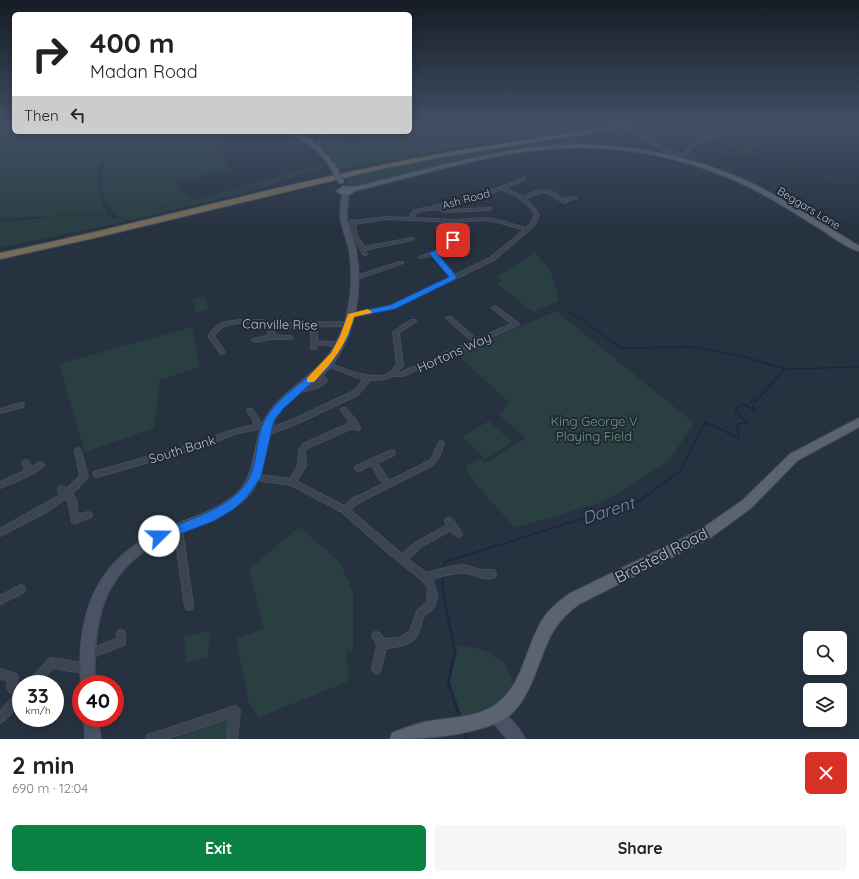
<!DOCTYPE html>
<meta charset="utf-8">
<style>
:root{--surface:#fff;--page:#f6f6f6;--text:#222;--muted:#767676;--accent:#0b8043}
body{margin:0;font-family:Quicksand,sans-serif;background:var(--page);color:var(--text);height:100vh;display:flex;flex-direction:column;font-size:15px;white-space:nowrap}
*{box-sizing:border-box;margin:0}
p{font-size:13px;color:var(--muted)}
.icon{flex:none;width:22px;height:22px;fill:none;stroke:currentColor;stroke-width:2;stroke-linecap:round;stroke-linejoin:round}
.map{position:relative;height:739px;overflow:hidden}
.panel{display:flex;flex-direction:column;background:var(--surface);flex:1}
.panel>*{flex:none}
.banner{position:absolute;left:12px;top:12px;width:400px;height:122px;border-radius:6px;box-shadow:0 2px 10px #0003;background:#fff;color:var(--text);overflow:hidden}
.fabs{position:absolute;left:803px;top:631px;display:grid;gap:8px}
.fabs a{display:grid;place-items:center;width:44px;height:44px;border-radius:6px;background:var(--surface);box-shadow:0 2px 10px #0003;font-size:20px}
.speed{position:absolute;left:12px;top:675px;display:flex;gap:8px;font-size:20px;font-weight:700;text-align:center}
.speed>*{display:grid;place-content:center;width:52px;height:52px;border-radius:50%;background:var(--surface);box-shadow:0 2px 10px #0003;line-height:1}
.speed small{font-size:10px;font-weight:400}
.speed .limit{border:6px solid #d22;background:#fff;color:#111}
.pin{position:absolute;display:grid;place-items:center;width:34px;height:34px;color:#fff;margin:-17px;border-radius:8px;box-shadow:0 2px 6px #0006}
.me{position:absolute;width:44px;margin:-22px;rotate:68deg;stroke-linejoin:round;filter:drop-shadow(0 0 3px #0008)}
.turn{display:flex;align-items:center;gap:14px;height:84px;padding:0 12px;font-size:18px}
.turn .icon{width:52px;height:52px;stroke-width:2.5}
.turn b{display:block;font-size:28px;line-height:34px}
.then{display:flex;align-items:center;height:38px;padding:0 12px;background:#0003;gap:8px;font-size:15px}
.round{display:grid;place-items:center;flex:none;width:42px;height:42px;border-radius:6px;background:var(--page)}
.summary{display:flex;align-items:center;justify-content:space-between;height:68px;padding:0 12px}
h1{font-size:24px;font-weight:700;line-height:30px}
.primary-button{display:flex;gap:8px;margin-top:auto;padding:8px 12px}
.primary-button a{flex:1;height:46px;border-radius:6px;background:var(--accent);color:#fff;font-size:16px;font-weight:700;line-height:46px;text-align:center}
.primary-button a+a{background:var(--page);color:var(--text)}
.map>svg:first-child{display:block}
.green{fill:#293f42}
.lines{fill:none;stroke-linecap:round;stroke-linejoin:round}
.stream-far3{stroke:#1a293f;stroke-width:1}
.stream-far2{stroke:#1a293f;stroke-width:1.5}
.stream-far1{stroke:#1a293f;stroke-width:2}
.stream{stroke:#1a293f;stroke-width:2.5}
.street-casing{stroke:#454d5a;stroke-width:2}
.secondary-casing{stroke:#454d5a;stroke-width:2}
.primary-casing{stroke:#454d5a;stroke-width:2}
.highway-casing{stroke:#464f5b;stroke-width:2}
.street{fill:#3b4451;fill-rule:evenodd}
.secondary{fill:#495364;fill-rule:evenodd}
.primary{fill:#596371;fill-rule:evenodd}
.highway{fill:#766b58;fill-rule:evenodd}
.street-bridge-casing{stroke:#454d5a;stroke-width:4.5;stroke-linecap:butt}
.primary-bridge-casing{stroke:#454d5a;stroke-width:7;stroke-linecap:butt}
.street-bridge{stroke:#3b4451;stroke-width:3.5}
.primary-bridge{stroke:#596371;stroke-width:6}
.route{fill:#1a73e8;stroke:#114b97}
.slow{fill:#f59e0b}
.labels{text-anchor:middle;dominant-baseline:central;stroke-width:4;stroke-linejoin:round;paint-order:stroke}
.far-street-label{font-size:11px;fill:#b8bfcb;stroke:#202936}
.street-label{font-size:13px;fill:#b8bfcb;stroke:#202936}
.park-label{font-size:13px;fill:#709b7a;stroke:#202936}
.near-street-label{font-size:16px;fill:#b8bfcb;stroke:#202936}
.near-water-label{font-size:17px;font-style:italic;fill:#7289a8;stroke:#202936}
</style>
<div class="map">
<svg width="859" height="739" viewBox="0 0 859 739">
<rect width="100%" height="100%" fill="#273241"/>
<path class="green" d="M0 124H14V132H214L228 170 174 182 187 195 194 198 149 210 197 199 323 164 325 167 255 190 119 223 0 248V220L17 221 57 216 107 214 114 219 120 217C102 207 97 180 106 163L99 164 98 187 100 198 107 213 0 219Z
M410 124H460L476 138 478 137 463 124H612L465 146 339 170 327 152 319 147 328 135C333 137 337 141 342 143 347 146 361 144 367 141L361 134 354 132H410Z
M597 134 592 138 603 142 606 146 559 145 491 156 360 185C352 186 347 186 344 178L442 158Z
M749 134 764 141 757 146 754 152C788 166 823 179 859 182L853 183 859 184V186L830 181 784 166 736 153 695 158 696 161 684 156 685 154C694 155 723 156 726 151L733 152 735 151C728 147 720 146 713 142L712 139 726 145H747L745 140H749L750 137 754 138Z
M535 252C550 270 556 277 558 301L533 312 497 284 502 281 497 277Z
M205 296 208 310 196 313 192 299Z
M556 311 694 423 669 461 605 501 515 528 475 483 465 466 480 459 485 463 526 438 498 414 504 410 503 407 507 406 508 402 457 354Z
M192 327 199 367 160 380 154 428 85 452 59 364Z
M489 421 512 442 485 459 462 437Z
M299 527 339 561 353 592V650L346 652 349 681 259 717 249 703 236 639 264 629 249 569Z
M210 631 208 657 186 663 184 637Z
M458 645 484 650 505 663 515 688C495 708 489 711 462 717L450 682Z
M226 719 229 723 227 739H173Z"/>
<g class="lines">
<path class="stream-far3" d="M714 131 716 134 714 138
M714 140 720 145 820 177 859 185"/>
<path class="stream-far2" d="M566 309 621 348 693 347 745 357 785 369 859 367
M737 409 743 404 752 409
M754 409 750 399 756 401 785 369"/>
<path class="stream-far1" d="M750 408 755 411 754 408
M464 556 639 501 680 471 705 422 739 438 737 424 747 423 735 411 738 408"/>
<path class="stream" d="M444 570 445 562 468 555
M443 575 442 586 455 653 448 682 460 718
M464 731 467 739"/>
<g class="street-casing">
<path id="street" d="M631 129 666 149 683 154C692 142 703 134 718 139L716 140H703L696 143 682 159 680 158 682 156 664 151 630 131 629 130Z
M328 132H332L323 141 319 149H317L319 141Z
M524 178H525V180L505 188 523 197C540 188 548 187 563 199L575 197 577 198 566 201 567 202 565 203C545 193 549 187 526 199L532 205 539 215 535 225 494 260 394 308 351 317 349 316 348 315 349 314 390 306 451 277 432 255 421 258 419 257 448 246 450 237 445 232V231H449L454 237 452 247 436 253 455 275 490 258 524 230 501 223 485 220 454 222 387 219 355 224 357 235 364 247 412 238 414 239 412 240 365 250 367 254 365 255 363 254C358 244 348 231 350 220H354V221L387 217 411 218V214L415 210 469 199ZM501 189C515 196 528 201 535 215L531 223 526 228 502 221 485 218 454 220 415 218V214L417 212 434 209 447 212 491 210V208H490L447 210 439 208 471 201Z
M399 262H403V263L357 279H353V277Z
M495 306 518 323 519 324 518 325 403 376H393L386 379 376 380H370L358 395 296 424 265 436 263 435 262 433 263 431 292 420 354 391 364 379 353 376 325 365 324 364 325 363H329C345 369 375 383 391 372 393 370 395 367 397 365L393 332 411 320H415L416 321 415 322 399 333 403 365 397 373H400L472 341 447 319 446 318 447 317H451L476 339 512 324 493 309 492 308 493 307Z
M240 320H262L273 323 349 322 352 324 349 326 275 327 274 335 290 336 293 338 292 339H271L255 342 252 340 253 339 268 336 269 326C259 321 232 322 223 327 219 329 216 333 214 336L225 352 222 354 220 353 208 336C218 322 224 322 240 320Z
M314 330 317 332V341L340 343 343 345 340 347 317 344 316 349H312L311 348V332Z
M319 370 321 371 327 381C320 389 310 390 300 392H298L297 390 298 388 315 384 321 380 316 372Z
M21 403H23L24 405 23 407 0 413V409Z
M342 408H346L357 422 360 428 359 430H355L353 428 307 448 305 451 306 466 296 481 344 506 352 499 383 484 371 465 359 471 356 470 355 468 356 466 390 451 392 450 394 451 395 453 394 455 377 463 389 481 429 461 433 456 439 442 441 441 443 442 444 444 439 457 433 465 358 503 350 510 402 554 415 543 447 525 445 521 446 519C447 518 448 518 450 518 453 518 460 531 462 534L461 536C455 538 454 534 451 530L421 547 408 559 426 573 449 567 464 565 471 567 479 570H492L495 571 496 574 495 577C480 582 476 573 464 573 453 572 442 576 432 579 436 587 440 600 433 608 431 611 426 613 424 616 421 621 420 628 418 633 413 646 397 647 386 648L380 672 377 674 374 672 372 669 377 645 372 636 373 633 376 632 379 633 384 639 399 638 410 631 417 611 427 602 428 589 427 586 422 580 387 552 342 512 291 485 256 480 253 479 252 477 253 475 256 474 290 479 298 466 299 450 303 444 350 423 341 410Z
M248 409H252L259 419 260 424 267 423H269L270 425 269 427 234 434 205 446 97 477 94 476 93 474 94 472 97 471 203 441 233 430 254 425 253 419 247 411Z
M78 448 80 449 81 451 88 477 78 488 71 494 73 495 76 500 78 515 88 512 91 513 92 515 91 517 75 523 72 522 68 501 65 499 48 511 0 536V529L53 499 60 495 58 489 59 487 62 486 65 487 66 490 80 476 75 451 76 449Z
M26 460 28 461 31 467 40 462 42 463 44 465C37 474 11 484 0 488V482L25 471 22 463 24 461Z
M178 526 181 527 182 529 193 606 192 609 189 610 186 609 185 606 174 529 175 527Z
M21 585 24 586 25 589 24 592 0 604V596Z
M121 630 124 631C126 635 126 641 124 645L88 659 85 657 83 654 85 651 117 639V634L118 631Z
M51 658 83 663 87 662 90 664 92 667 90 670 83 673 53 668 38 684H27L29 681 48 660Z
M0 669 16 674 18 677 16 685 21 688V703L3 721 0 723V711L15 695C7 690 6 690 8 680L0 679Z
M235 706 238 708 240 711 237 739H227L229 718 166 739H146L147 735 151 734Z"/>
</g>
<g class="secondary-casing">
<path id="secondary" d="M343 192 348 193C349 202 346 211 347 220 349 231 354 240 356 250 363 289 356 334 331 366 314 386 286 397 274 421 260 447 269 476 245 499 225 518 199 525 174 535 105 564 92 615 95 684H81C76 613 96 559 164 529 189 518 215 512 236 494 259 473 251 440 267 415 287 385 322 374 338 339 351 312 354 278 349 249 347 241 344 233 342 225 339 216 340 201 343 192Z
M496 708C505 711 521 730 525 739H507L491 720 489 715 491 710Z
M84 718H98L101 739H85Z"/>
</g>
<g class="primary-casing">
<path id="primary" d="M287 132C307 132 323 150 334 164V166H330L316 149Z
M572 144C633 145 693 156 749 182 787 200 823 224 859 246V251C846 248 829 234 817 227 788 209 759 190 727 177 671 154 610 144 550 149 483 154 419 176 354 191 351 197 340 195 336 191L343 186 354 187C426 170 497 148 572 144Z
M859 418V427L798 460 751 508 710 538 579 604C551 625 548 641 536 672 530 687 523 703 511 714 484 736 423 739 390 739L392 733C402 729 413 725 424 722 448 717 479 719 499 702 524 682 526 645 543 619 549 609 559 601 569 594L700 530 743 500 790 454Z"/>
</g>
<g class="highway-casing">
<path id="highway" d="M630 124H645L442 157 376 170 94 238 0 259V253C127 227 251 192 378 166 461 148 546 138 630 124Z"/>
</g>
<use href="#street" class="street"/>
<use href="#secondary" class="secondary"/>
<use href="#primary" class="primary"/>
<use href="#highway" class="highway"/>
<g class="street-bridge-casing">
<path id="street-bridge" d="M621 124 631 130"/>
</g>
<g class="primary-bridge-casing">
<path id="primary-bridge" d="M332 165 341 181"/>
</g>
<use href="#street-bridge" class="street-bridge"/>
<use href="#primary-bridge" class="primary-bridge"/>
</g>
<linearGradient id="sky" x2="0" y2="1"><stop stop-color="#151c24"/><stop offset="0.54" stop-color="#414f65"/><stop offset="1" stop-color="#414f65" stop-opacity="0"/></linearGradient>
<rect width="859" height="228" fill="url(#sky)"/>
<path class="route" d="M451 239 457 240 453 248 438 254 456 276V279L395 309 354 317 349 336 330 366 283 409 274 420 261 477 246 498 234 509 214 521 159 542 155 540 153 536 155 533C184 522 240 506 251 474 258 456 256 433 267 416 281 394 307 381 324 362 330 355 336 345 340 336 344 329 344 321 348 314L390 305 449 277 429 253 448 245Z"/>
<path class="slow" d="M368 309 372 312 371 313 354 317C346 346 334 360 314 382H307V378L331 353 340 336 348 314Z"/>
<g class="labels">
<g class="far-street-label">
<text transform="translate(466 199) rotate(-15)">Ash Road</text>
<text transform="translate(809 208) rotate(31)">Beggars Lane</text>
</g>
<g class="street-label">
<text transform="translate(280 324) rotate(1)">Canville Rise</text>
<text transform="translate(454 352) rotate(-24)">Hortons Way</text>
<text transform="translate(182 449) rotate(-17)">South Bank</text>
</g>
<g class="park-label">
<text x="594" y="421">King George V<tspan x="594" dy="15">Playing Field</tspan></text>
</g>
<g class="near-street-label">
<text transform="translate(661 555) rotate(-27)">Brasted Road</text>
</g>
<g class="near-water-label">
<text transform="translate(608 510) rotate(-18)">Darent</text>
</g>
</g>
</svg>
<div class="fabs">
<a><svg class="icon" aria-label="search" viewBox="0 0 24 24"><circle cx="10" cy="10" r="6"/><path d="M15 15l6 6"/></svg></a>
<a><svg class="icon" aria-label="layers" viewBox="0 0 24 24"><path d="M12 4l9 5-9 5-9-5zM3 14l9 5 9-5"/></svg></a>
</div>
<div class="speed"><div>33<small>km/h</small></div><div class="limit">40</div></div>
<div class="pin" style="left:453px;top:240px;background:#d93025"><svg class="icon" aria-label="arrive" viewBox="0 0 24 24"><path d="M6 21V4h12l-3 4 3 4H6"/></svg></div>
<svg class="me" style="left:159px;top:536px" viewBox="-20 -20 40 40"><circle r="19" fill="#fff"/><path d="M0-13L10 11 0 6-10 11z" fill="#1a73e8"/></svg>
<div class="banner">
<div class="turn"><svg class="icon" aria-label="right" viewBox="0 0 24 24"><path d="M7 20v-9h11M14 6l5 5-5 5"/></svg><div><b>400 m</b>Madan Road</div></div>
<div class="then">Then<svg class="icon" aria-label="left" viewBox="0 0 24 24"><path d="M17 20v-9H6M10 6l-5 5 5 5"/></svg></div>
</div>
</div>
<section class="panel">
<div class="summary"><div><h1>2 min</h1><p>690 m · 12:04</p></div><a class="round" style="background:#d93025;color:#fff"><svg class="icon" aria-label="close" viewBox="0 0 24 24"><path d="M6 6l12 12M18 6L6 18"/></svg></a></div>
<div class="primary-button"><a>Exit</a><a>Share</a></div>
</section>
